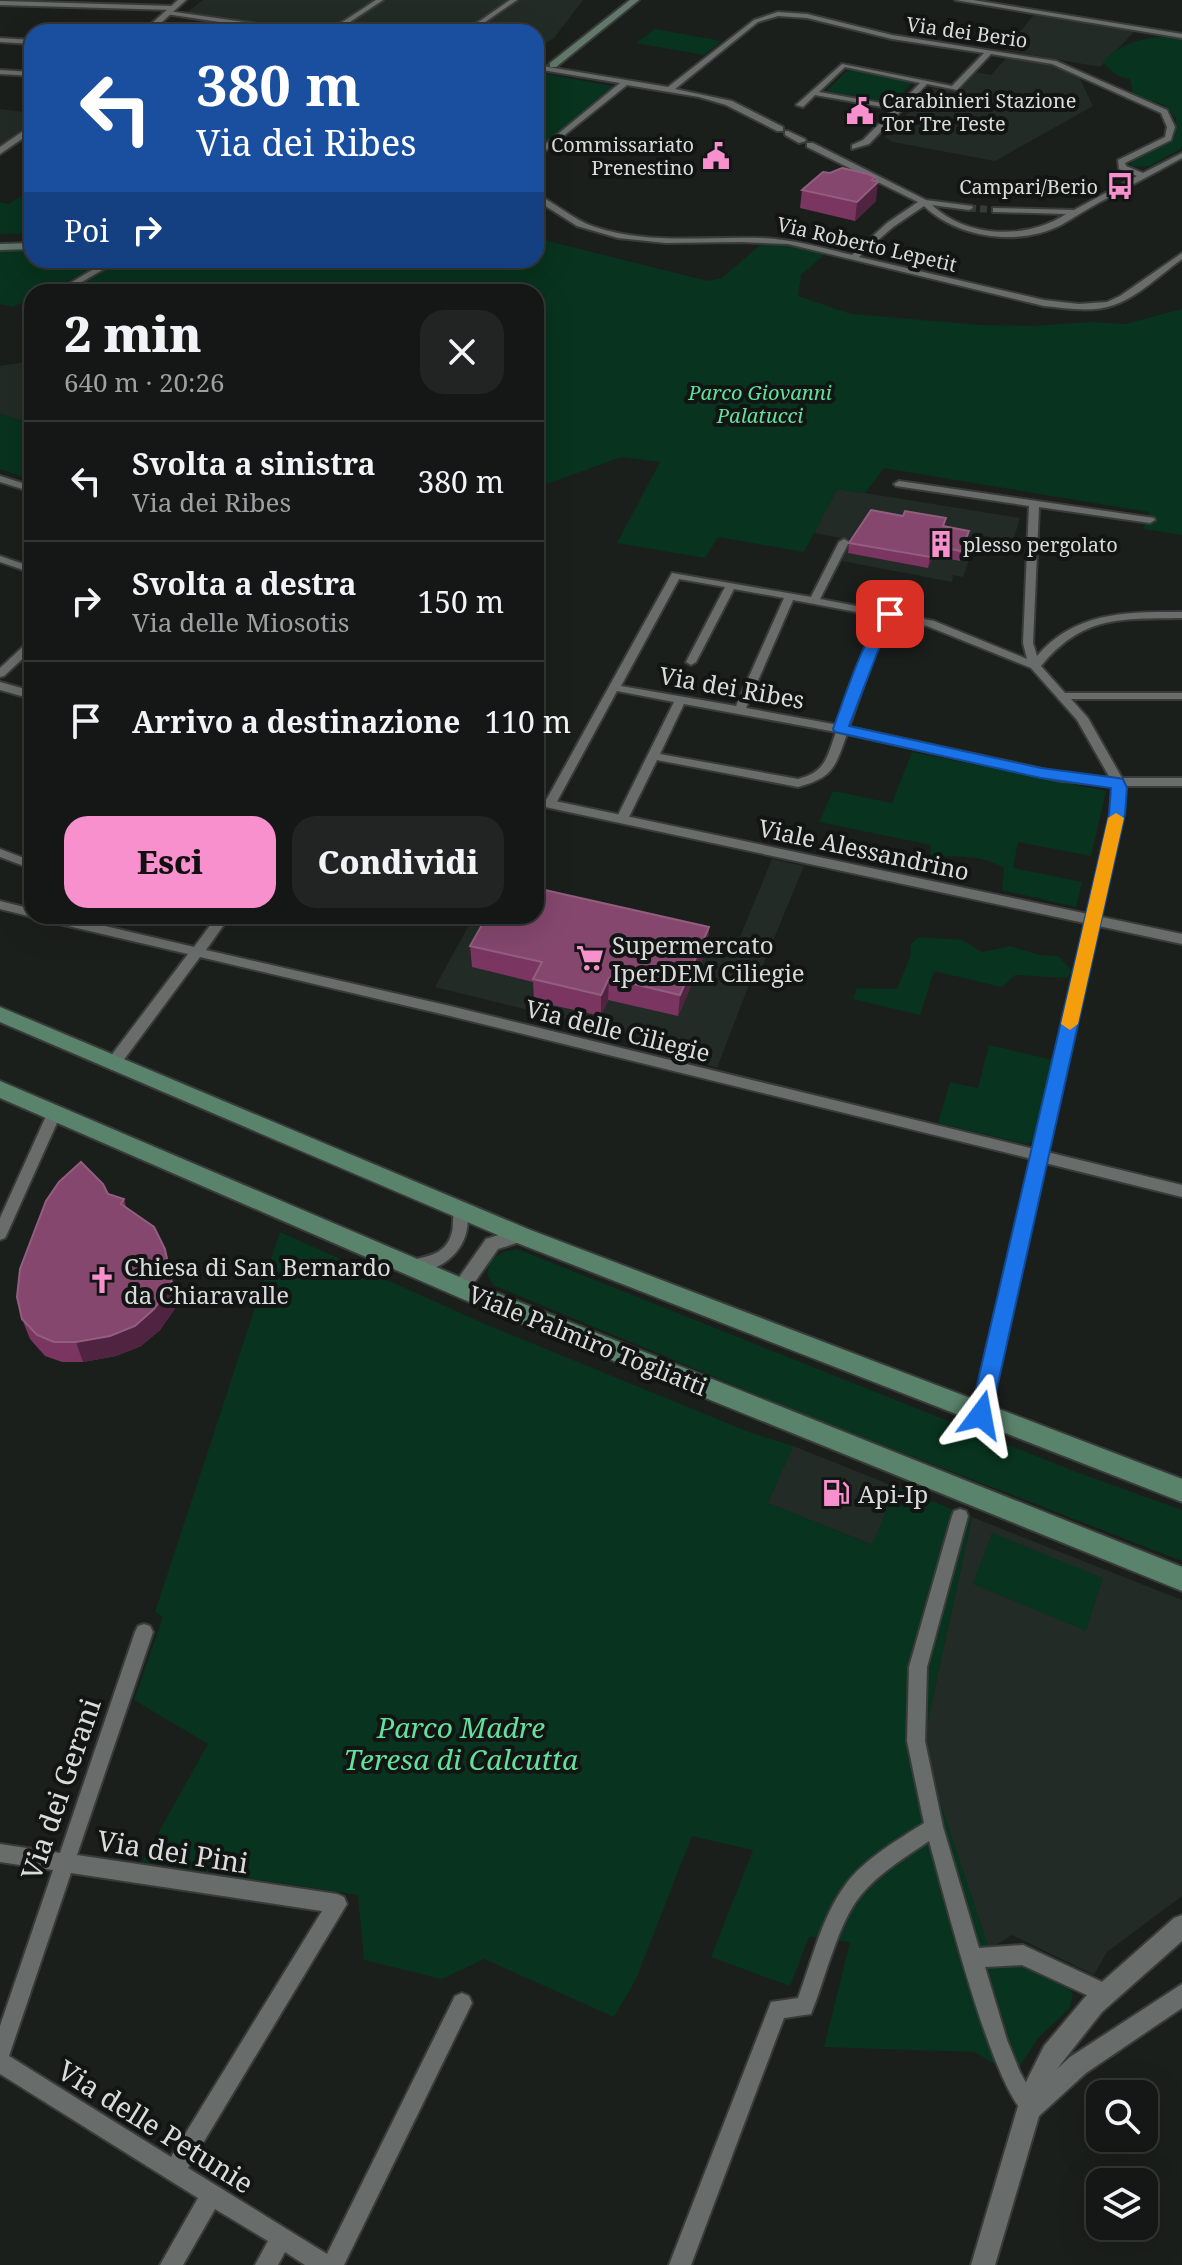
<!DOCTYPE html>
<html lang="it">
<meta charset="utf-8">
<style>
:root{--surface:#141715;--page:#212422;--text:#f1f3f6;--muted:#9d9fa0;--line:#333634;--accent:#f790cd}
body{margin:0;font-family:"Noto Serif",serif;background:var(--page);color:var(--text);height:100vh;display:flex;flex-direction:column;font-size:30px;white-space:nowrap}
*{box-sizing:border-box;margin:0}
p{font-size:26px;color:var(--muted)}
.icon{flex:none;width:44px;height:44px;fill:none;stroke:currentColor;stroke-width:2;stroke-linecap:round;stroke-linejoin:round}
.map{position:relative;flex:1;overflow:hidden}
.details{position:absolute;left:24px;top:284px;width:520px;height:640px;display:flex;flex-direction:column;background:var(--surface);border-radius:24px;box-shadow:0 8px 32px #0002,0 0 0 2px var(--line)}
.details>*{flex:none}
.guide{position:absolute;left:24px;top:24px;width:520px;height:244px;border-radius:24px;box-shadow:0 8px 32px #0002,0 0 0 2px var(--line);background:#1a4fa0;color:#fff;overflow:hidden}
.tools{position:absolute;left:1086px;top:2080px;display:grid;gap:16px}
.tools a{display:grid;place-items:center;width:72px;height:72px;border-radius:16px;background:var(--surface);box-shadow:0 8px 32px #0002,0 0 0 2px var(--line);font-size:40px}
.pin{position:absolute;display:grid;place-items:center;width:68px;height:68px;color:#fff;margin:-34px;border-radius:16px;box-shadow:0 4px 12px #0006}
.me{position:absolute;width:88px;margin:-44px;rotate:13deg;stroke-linejoin:round;filter:drop-shadow(0 0 6px #0008)}
.turn{display:flex;align-items:center;gap:28px;height:168px;padding:0 40px;font-size:36px}
.turn .icon{width:104px;height:104px;stroke-width:2.5}
.turn b{display:block;font-size:56px;line-height:68px}
.then{display:flex;align-items:center;height:76px;padding:0 40px;background:#0003;gap:16px;font-size:30px}
.round{display:grid;place-items:center;flex:none;width:84px;height:84px;border-radius:24px;background:var(--page)}
.headline{display:flex;align-items:center;justify-content:space-between;height:136px;padding:0 40px}
h1{font-size:48px;font-weight:800;line-height:60px}
.button{display:flex;gap:16px;margin-top:auto;padding:16px 40px}
.button a{flex:1;height:92px;border-radius:24px;background:var(--accent);color:#111;font-size:32px;font-weight:800;line-height:92px;text-align:center}
.button a+a{background:var(--page);color:var(--text)}
ul{padding:0;list-style:none}
li{display:flex;align-items:center;gap:24px;height:120px;padding:0 40px;border-top:2px solid var(--line)}
li div{flex:1}
li b{display:block;font-size:30px}
li em{font-style:normal}
.map>svg:first-child{display:block}
.built{fill:#222b25}
.green{fill:#08331e}
.lines{fill:none;stroke-linecap:round;stroke-linejoin:round}
.minor-tunnel{stroke:#383b39;stroke-width:7;stroke-dasharray:7 4;stroke-linecap:butt}
.secondary-tunnel{stroke:#383b39;stroke-width:9;stroke-dasharray:9 5;stroke-linecap:butt}
.minor-casing{stroke:#393b3a;stroke-width:4}
.tertiary-casing{stroke:#393b3a;stroke-width:4}
.secondary-casing{stroke:#393b3a;stroke-width:4}
.primary-casing{stroke:#393b3a;stroke-width:4}
.minor{fill:#686c6a;fill-rule:evenodd}
.tertiary{fill:#686c6a;fill-rule:evenodd}
.secondary{fill:#61786a;fill-rule:evenodd}
.primary{fill:#5a836b;fill-rule:evenodd}
.wall{fill:#7a3561}
.shaded-wall{fill:#502440}
.building{fill:#85476e;stroke:#925e7f;stroke-width:2}
.route{fill:#1a73e8;stroke:#114b97;stroke-width:2}
.slow{fill:#f59e0b}
.labels{text-anchor:middle;dominant-baseline:central;stroke-width:8;stroke-linejoin:round;paint-order:stroke}
.far-street-label{font-size:20px;fill:#dadcdb;stroke:#121513}
.far-poi-label{font-size:20px;fill:#dadcdb;stroke:#121513;text-anchor:start}
.far-park-label{font-size:20px;font-style:italic;fill:#63e09b;stroke:#121513}
.street-label{font-size:24px;fill:#dadcdb;stroke:#121513}
.poi-label{font-size:24px;fill:#dadcdb;stroke:#121513;text-anchor:start}
.near-park-label{font-size:28px;font-style:italic;fill:#63e09b;stroke:#121513}
.near-street-label{font-size:28px;fill:#dadcdb;stroke:#121513}
</style>
<div class="map">
<svg width="1182" height="2265" viewBox="0 0 1182 2265">
<rect width="100%" height="100%" fill="#1b1f1c"/>
<path class="built" d="M203 0H583L554 38 536 50V32H317L186 13Z
M1034 15 1135 31 1100 67 1005 50Z
M1008 56 1038 61 1078 75 1093 106 995 161 893 142 885 137 932 88 955 92 976 72 991 75Z
M0 109 32 113V121L0 145Z
M32 361V424L0 414V366Z
M837 489 865 493 1020 518 1013 541 978 535 963 577 953 575 952 582 842 561 852 540 814 533Z
M772 859 804 866 758 977H752L717 1068 686 1057 688 1049 435 987 474 916H536V910L733 954Z
M793 1446 896 1487 873 1545 767 1503Z
M972 1517 1182 1600V1896L1107 1952 1094 1975 1012 1935 989 1949 935 1787 924 1738Z"/>
<path class="green" d="M655 29 722 41 704 55 636 43Z
M1166 36 1182 38V148L1150 166 1131 167 1130 163 1175 136 1176 118 1164 105 1133 94 1130 79 1118 76 1103 63C1116 44 1144 38 1166 36Z
M849 69 898 77 911 84 892 103 826 91Z
M536 72 617 87 536 151Z
M32 190V233L0 234V202L8 204Z
M536 238 708 281 722 278 765 241 825 254 801 275 798 296 851 314 981 325 1032 326 1090 322 1125 324 1182 309V535L1143 529 1149 512 884 468 865 493 837 489 804 552 718 537 705 558 617 543 660 462 621 457 536 488V292H71L86 280 126 260H536Z
M32 250V260H110L45 292H32V298L13 307 0 304V251Z
M0 414 32 424V480L0 469Z
M912 752 1106 791 1091 856 1018 842 1013 868 1082 882 1076 907 1002 890 1004 868C980 854 955 857 930 856L931 845 819 822 833 791 892 803Z
M918 937 962 940 982 952 1010 946 1039 955 1058 956 1072 971 1067 978 1015 975 1002 987 934 971 920 1015 853 999 857 988 897 989 910 957 911 944Z
M989 1045 1053 1060 1032 1142 1025 1144 938 1123 950 1082 978 1088Z
M280 1232 485 1324 749 1432 793 1446 768 1503 872 1545 896 1487 972 1517 924 1738 935 1787 989 1949 988 1968 1021 1965 1070 1990 1073 1995 1069 2009 1038 2038 1018 2069 995 2064 974 2052 824 2047 850 1942 809 1937 790 1986 711 1957 753 1850 692 1836 636 1979 614 2017 484 1959 442 1979 364 1960 358 1895 142 1862 208 1744 134 1700 163 1617 155 1612Z
M517 1249 1079 1473 1182 1510V1561L806 1415 493 1285 487 1274 490 1261 503 1252Z
M992 1533 1103 1578 1086 1631 973 1584Z"/>
<g class="lines">
<path class="minor-tunnel" d="M969 208 996 210"/>
<path class="secondary-tunnel" d="M536 79 553 65"/>
<g class="minor-casing">
<path id="minor" d="M376 0H383L335 32H327Z
M510 0H517L471 32H464Z
M0 1 173 6 176 8 173 10 0 5Z
M168 11 299 30 302 32H285L166 14Z
M778 12 807 14 892 35 1056 61 1167 110 1175 127 1171 140 1125 163 1126 166 1143 173 1182 153V158C1155 173 1128 187 1100 202 1087 209 1075 217 1063 224 1020 247 959 239 924 206L893 227 859 257 1044 300 1079 304 1107 302 1120 296 1182 253V259C1161 274 1138 297 1114 305 1092 313 1066 308 1044 306L788 244 740 242 666 243 618 238 577 226 536 200V194C556 203 573 220 595 227 648 245 706 236 761 238 792 239 822 248 852 255L887 223 918 202 807 147V143H813L926 200 972 206 973 208 969 210 932 205C967 238 1027 240 1066 214L996 212H993V208L1074 210 1137 176 1119 169 1118 160 1165 137 1167 127 1161 113 1052 64 991 54 957 90 927 84 869 144 852 149V145L863 140 894 109 815 95 803 107 796 105 842 64 952 86 984 53 892 39 807 18 778 16 758 22 675 89 732 101 783 127V131H777L726 105 699 97 627 85 536 158V152L620 83 536 69V65L668 87 754 20ZM845 67 920 83 898 106 819 92Z
M0 38 32 40V44L0 42Z
M0 70 32 72V76L0 74Z
M788 131 805 139 806 141 799 143 785 135V131Z
M109 260H119L65 292H55Z
M0 476 32 486V492L0 482Z
M899 481 1154 518 1155 520 1150 523 1039 507 1033 643 1037 656C1075 611 1128 612 1182 612V618C1121 619 1083 615 1041 666L1065 693H1182V699H1071L1088 718 1122 778H1182V786H1124L1125 803 1047 1152 1182 1185V1197L1045 1163 987 1420 981 1422 975 1420 973 1415 1032 1159 450 1016 200 957 117 1069 112 1070 105 1065 107 1061 188 954 38 919 36 916 32 917 0 909V901L32 909V916H60L93 924 100 916H113L105 926 194 947 217 916H230L206 950 450 1006 1034 1149 1113 803 1112 785 1061 781 847 734C835 767 834 777 798 787L657 760 628 819 622 823 616 819 674 702 617 691 554 807H546L544 804 672 573 811 597 839 542 844 539 849 542 820 599 934 621 1027 659 1023 643 1029 506 896 486 894 484ZM679 579 725 587 686 662 691 665 696 662 734 589 784 598 736 706 621 686ZM793 600 883 617 864 656 838 725 746 708ZM893 619 927 626 1031 668 1077 720 1110 778 1061 773 849 727 874 656ZM684 704 836 732C827 757 826 772 798 779L660 754Z
M0 556 32 567V573L0 562Z
M32 641V650L4 676 0 677V668L28 642Z
M0 849 32 861V869L0 857Z
M54 1109 61 1114 7 1234 5 1238 0 1240V1218L47 1114Z
M460 1204 465 1206C478 1242 442 1279 405 1270L403 1266 405 1262C424 1256 446 1257 452 1232 454 1223 452 1214 455 1206Z
M960 1509 966 1511 968 1516 927 1667 925 1741 943 1827 979 1948 1023 1945 1113 1987 1116 1994 1113 2001 1106 2004 1022 1965 985 1967 1007 2040 1020 2072 1040 2107 1037 2114 1030 2117C995 2103 942 1886 929 1841 906 1857 879 1873 861 1895 838 1922 825 1980 811 2014L784 2018 691 2265H669L771 2002 798 1998C812 1960 822 1916 846 1884 862 1861 900 1838 924 1823L907 1741 909 1667 952 1516 954 1511Z
M144 1624 150 1626 153 1632 77 1855 337 1894 344 1897 347 1904 188 2168 327 2254 455 1996 462 1993 469 1996 472 2003 344 2265H305L285 2252 278 2265H255L268 2241 215 2209 183 2265H160L198 2198 0 2074V2026L53 1870 0 1862V1844L60 1853 135 1632 138 1626ZM71 1873 322 1911 171 2157 9 2056Z"/>
</g>
<g class="tertiary-casing">
<path id="tertiary" d="M178 0H186L151 32H142Z
M955 0H973L1182 34V38Z
M32 125V132L0 154V147Z
M0 682 32 691V699L0 690Z
M536 797 1182 934V944L536 805Z
M520 1228 526 1230 528 1235 526 1240 498 1249 467 1293 461 1295 455 1293 452 1288 455 1283 486 1239Z
M1182 1915V1941L1102 2012 1057 2069 1070 2057 1182 1984V2008L1086 2073 1039 2116 995 2265H971L1024 2086 1044 2046 1086 1996 1174 1918Z"/>
</g>
<g class="secondary-casing">
<path id="secondary" d="M630 0H639L556 67H550V63Z
M32 243V249L0 250V244Z"/>
</g>
<g class="primary-casing">
<path id="primary" d="M0 1007 528 1229 1182 1479V1502L512 1241 0 1022Z
M0 1081 497 1293 1182 1567V1591L481 1307 0 1098Z"/>
</g>
<use href="#minor" class="minor"/>
<use href="#tertiary" class="tertiary"/>
<use href="#secondary" class="secondary"/>
<use href="#primary" class="primary"/>
</g>
<path class="wall" d="M830 173 875 177 876 201 855 221 800 208 802 190Z
M945 526 969 531 967 541 960 561 933 556 928 568 848 553 849 543Z
M709 927 707 949 678 1016 608 1000 601 1016 534 1001 533 982 472 967 470 946Z
M108 1194 124 1199 126 1207 171 1270 178 1304 160 1330 141 1346 116 1356 83 1362H62L45 1356 30 1339 22 1319Z"/>
<path class="shaded-wall" d="M875 177 874 186 878 182 876 201 855 221 857 202Z
M969 531 967 541 960 561 961 551Z
M935 546 933 556 928 568 930 557Z
M709 927 707 949 678 1016 680 995Z
M609 978 608 1000 601 1016V995Z
M165 1249 171 1270 178 1304 160 1330 141 1346 116 1356 83 1362 76 1342Z"/>
<path class="building" d="M842 168 868 174 875 177 872 180 878 182 857 202 802 190 823 172 830 173Z
M871 510 903 516 905 511 946 518 943 526 969 531 961 551 935 546 930 557 849 543Z
M536 888 709 927 680 995 609 978 601 995 533 979 542 962 470 946 487 916H536Z
M81 1162 103 1184 108 1194 124 1199 121 1204 154 1227 165 1249 172 1284 154 1309 135 1326 110 1336 76 1342H54L37 1335 22 1319 17 1297 20 1269 46 1201 59 1182Z"/>
<path class="route" d="M890 610 896 614 878 651 849 726 1041 768 1118 778 1123 779 1127 788 1125 814 991 1415 981 1424 970 1415 1109 814 1111 788 1041 778 835 732 833 729C842 705 869 619 890 610Z"/>
<path class="slow" d="M1116 813 1124 818 1078 1024 1070 1030 1061 1024 1108 818Z"/>
<defs>
<g id="civic-bare" transform="scale(2.16)"><path d="M-.6-6.5H3V-4.5H.6V-3L4-1V1h2V6H-6V1h2V-1L-.6-3ZM-1.2 2.5V6h2.4V2.5Z" fill="#f790cd" stroke="#121513" stroke-width="2.5" paint-order="stroke"/></g>
<g id="bus-bare" transform="scale(2.16)"><path d="M-5-6H5V4H4V6H2V4H-2V6H-4V4H-5ZM-3.5-4V0h7V-4ZM-3.5 1.2v1.5H-2V1.2ZM2 1.2v1.5H3.5V1.2Z" fill="#f790cd" stroke="#121513" stroke-width="2.5" paint-order="stroke"/></g>
<g id="building-bare" transform="scale(2.16)"><path d="M-4-6H4V6H1V3H-1V6H-4ZM-2.5-4.3h1.7v1.8h-1.7ZM.8-4.3h1.7v1.8H.8ZM-2.5-1h1.7V.8h-1.7ZM.8-1h1.7V.8H.8Z" fill="#f790cd" stroke="#121513" stroke-width="2.5" paint-order="stroke"/></g>
<g id="supermarket-bare" transform="scale(2.16)"><path d="M-6-5.5h2.5l.6 2H6L4.5 2H-2.5L-4.4-4H-6ZM-1.5 3.2a1.3 1.3 0 1 0 .1 0ZM3 3.2a1.3 1.3 0 1 0 .1 0Z" fill="#f790cd" stroke="#121513" stroke-width="2.5" paint-order="stroke"/></g>
<g id="church-bare" transform="scale(2.16)"><path d="M-1.2-6h2.4v3.5h3.3v2.4h-3.3V6h-2.4V-.1h-3.3v-2.4h3.3Z" fill="#f790cd" stroke="#121513" stroke-width="2.5" paint-order="stroke"/></g>
<g id="fuel-bare" transform="scale(2.16)"><path d="M-5.5-6h7V0h2V4h1.3V-2.5L3-4.5l.8-.8L6-3V5H2.5V1h-1V6h-7ZM-4.2-4.7v3.2H.2V-4.7Z" fill="#f790cd" stroke="#121513" stroke-width="2.5" paint-order="stroke"/></g>
</defs>
<g fill-rule="evenodd">
<use href="#civic-bare" x="860" y="111"/>
<use href="#civic-bare" x="716" y="156"/>
<use href="#bus-bare" x="1120" y="186"/>
<use href="#building-bare" x="941" y="544"/>
<use href="#supermarket-bare" x="590" y="958"/>
<use href="#church-bare" x="102" y="1280"/>
<use href="#fuel-bare" x="836" y="1493"/>
</g>
<g class="labels">
<g class="far-street-label">
<text transform="translate(967 32) rotate(8)">Via dei Berio</text>
<text transform="translate(867 244) rotate(13)">Via Roberto Lepetit</text>
</g>
<g class="far-poi-label">
<text x="882" y="100">Carabinieri Stazione<tspan x="882" dy="23">Tor Tre Teste</tspan></text>
<text x="694" y="144" text-anchor="end">Commissariato<tspan x="694" dy="23">Prenestino</tspan></text>
<text x="1098" y="186" text-anchor="end">Campari/Berio</text>
<text x="963" y="544">plesso pergolato</text>
</g>
<g class="far-park-label">
<text x="760" y="392">Parco Giovanni<tspan x="760" dy="23">Palatucci</tspan></text>
</g>
<g class="street-label">
<text transform="translate(732 687) rotate(10)">Via dei Ribes</text>
<text transform="translate(864 849) rotate(12)">Viale Alessandrino</text>
<text transform="translate(618 1030) rotate(14)">Via delle Ciliegie</text>
<text transform="translate(588 1340) rotate(22)">Viale Palmiro Togliatti</text>
</g>
<g class="poi-label">
<text x="612" y="944">Supermercato<tspan x="612" dy="28">IperDEM Ciliegie</tspan></text>
<text x="124" y="1266">Chiesa di San Bernardo<tspan x="124" dy="28">da Chiaravalle</tspan></text>
<text x="858" y="1493">Api-Ip</text>
</g>
<g class="near-park-label">
<text x="461" y="1727">Parco Madre<tspan x="461" dy="32">Teresa di Calcutta</tspan></text>
</g>
<g class="near-street-label">
<text transform="translate(60 1789) rotate(-71)">Via dei Gerani</text>
<text transform="translate(173 1851) rotate(9)">Via dei Pini</text>
<text transform="translate(156 2126) rotate(32)">Via delle Petunie</text>
</g>
</g>
</svg>
<div class="tools">
<a><svg class="icon" aria-label="search" viewBox="0 0 24 24"><circle cx="10" cy="10" r="6"/><path d="M15 15l6 6"/></svg></a>
<a><svg class="icon" aria-label="layers" viewBox="0 0 24 24"><path d="M12 4l9 5-9 5-9-5zM3 14l9 5 9-5"/></svg></a>
</div>
<div class="pin" style="left:890px;top:614px;background:#d93025"><svg class="icon" aria-label="arrive" viewBox="0 0 24 24"><path d="M6 21V4h12l-3 4 3 4H6"/></svg></div>
<svg class="me" style="left:981px;top:1415px" viewBox="-20 -20 40 40"><path d="M0-17L14 15 0 8-14 15z" fill="#1a73e8" stroke="#fff" stroke-width="4"/></svg>
<div class="guide">
<div class="turn"><svg class="icon" aria-label="left" viewBox="0 0 24 24"><path d="M17 20v-9H6M10 6l-5 5 5 5"/></svg><div><b>380 m</b>Via dei Ribes</div></div>
<div class="then">Poi<svg class="icon" aria-label="right" viewBox="0 0 24 24"><path d="M7 20v-9h11M14 6l5 5-5 5"/></svg></div>
</div>
<section class="details">
<div class="headline"><div><h1>2 min</h1><p>640 m · 20:26</p></div><a class="round"><svg class="icon" aria-label="close" viewBox="0 0 24 24"><path d="M6 6l12 12M18 6L6 18"/></svg></a></div>
<ul>
<li><svg class="icon" aria-label="left" viewBox="0 0 24 24"><path d="M17 20v-9H6M10 6l-5 5 5 5"/></svg><div><b>Svolta a sinistra</b><p>Via dei Ribes</p></div><em>380 m</em></li>
<li><svg class="icon" aria-label="right" viewBox="0 0 24 24"><path d="M7 20v-9h11M14 6l5 5-5 5"/></svg><div><b>Svolta a destra</b><p>Via delle Miosotis</p></div><em>150 m</em></li>
<li><svg class="icon" aria-label="arrive" viewBox="0 0 24 24"><path d="M6 21V4h12l-3 4 3 4H6"/></svg><div><b>Arrivo a destinazione</b></div><em>110 m</em></li>
</ul>
<div class="button"><a>Esci</a><a>Condividi</a></div>
</section>
</div>
